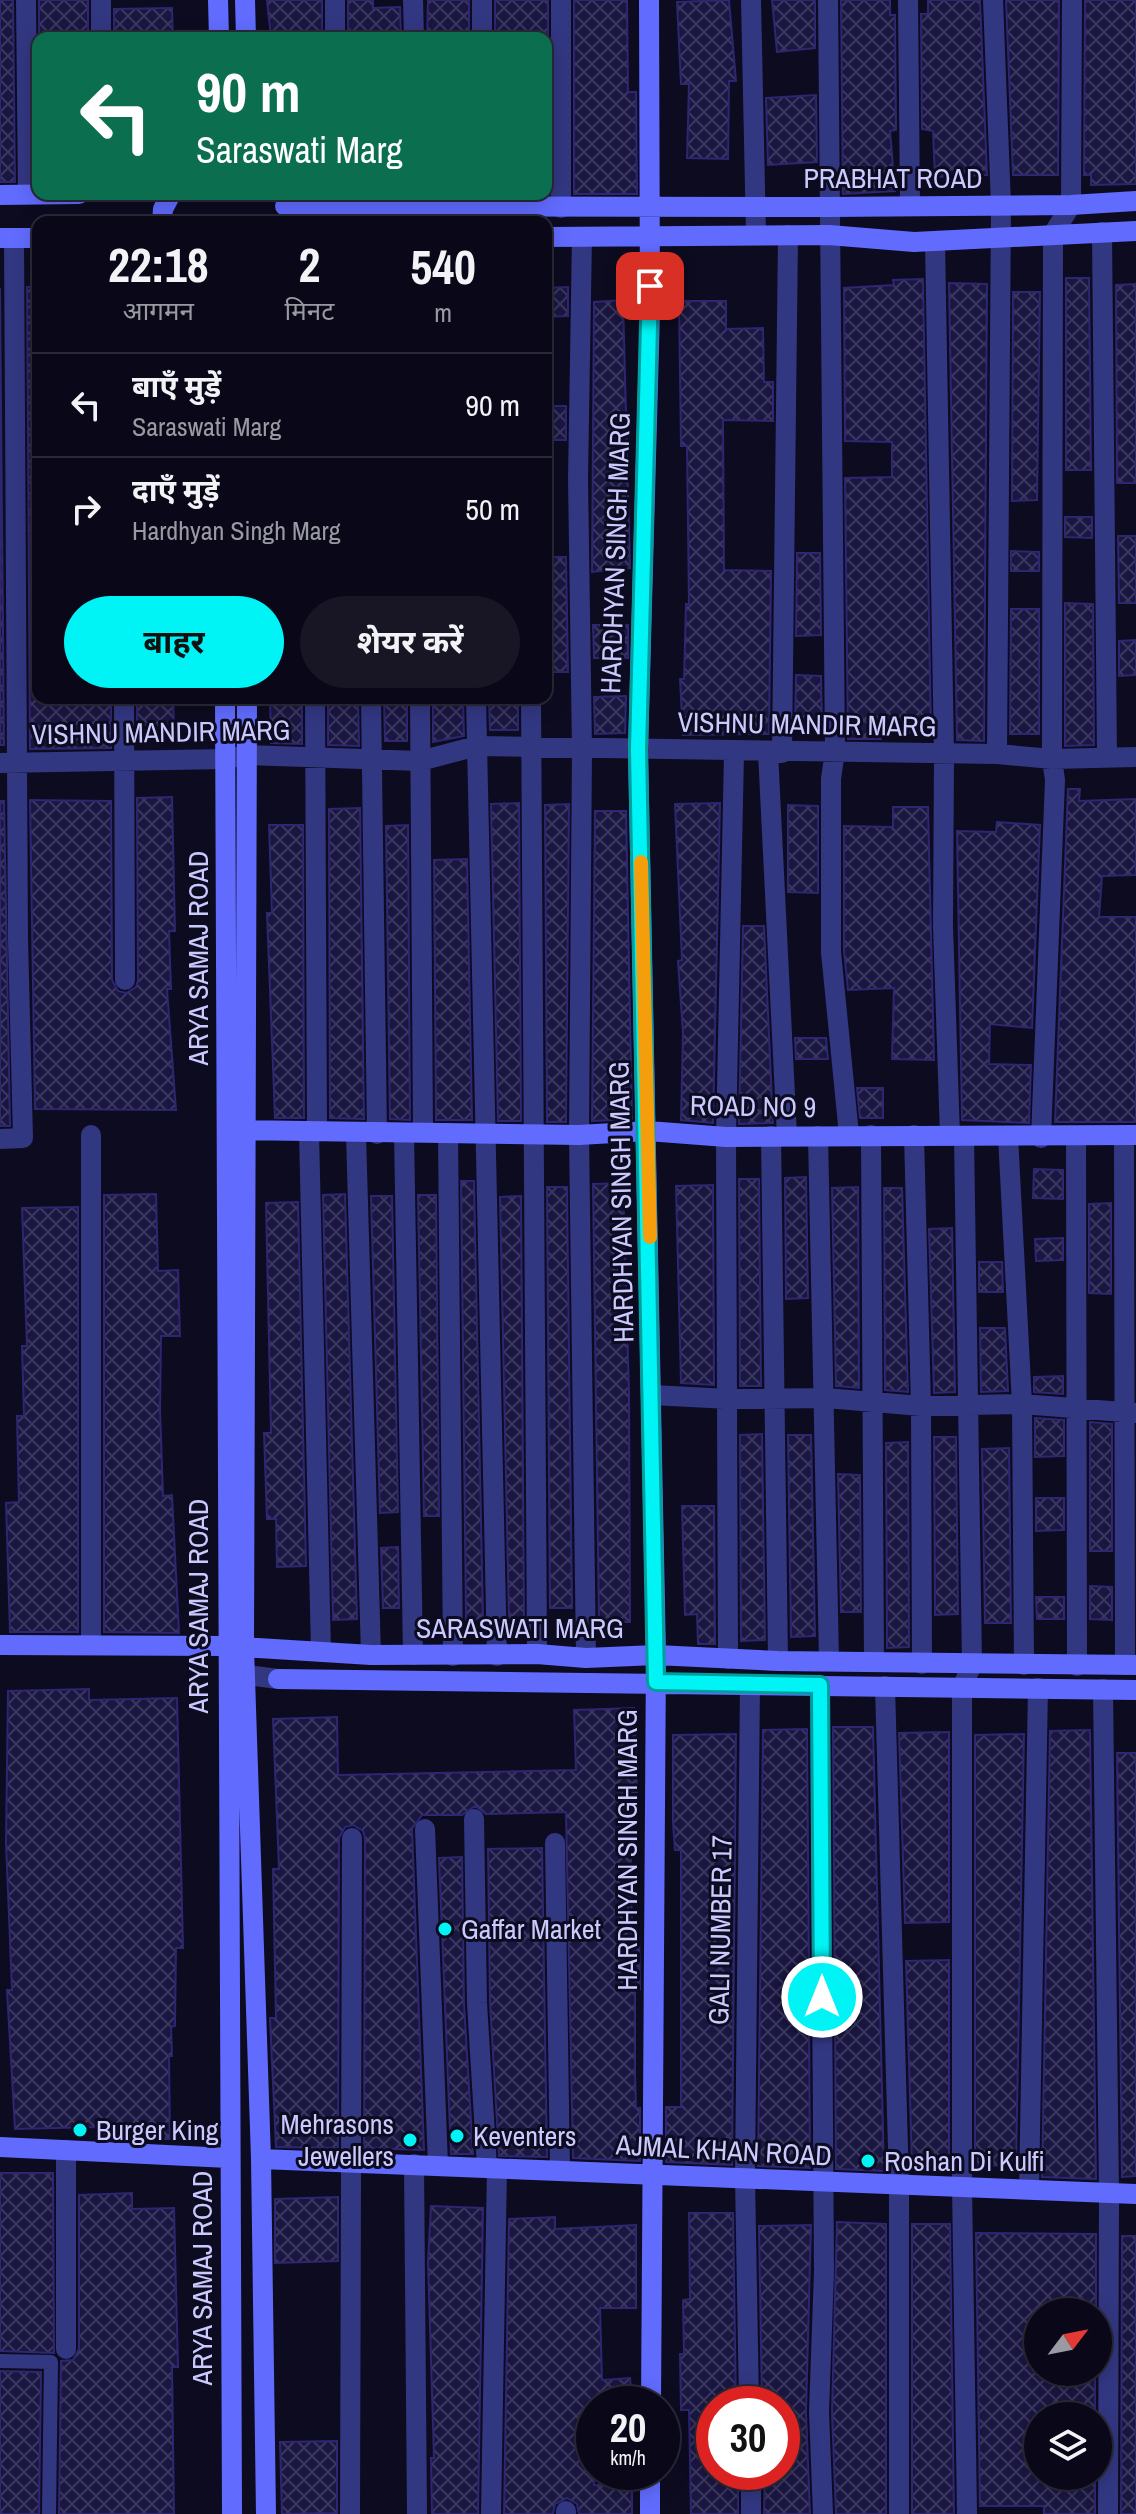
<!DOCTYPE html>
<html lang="hi">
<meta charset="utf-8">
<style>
:root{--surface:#0a0818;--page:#181625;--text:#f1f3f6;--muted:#999aa2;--line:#2a2937;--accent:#00f4f5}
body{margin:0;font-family:"Archivo Narrow","Noto Sans Devanagari",sans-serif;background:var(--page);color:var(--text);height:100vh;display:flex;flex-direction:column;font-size:30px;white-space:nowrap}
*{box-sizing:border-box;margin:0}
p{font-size:26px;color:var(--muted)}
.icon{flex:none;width:44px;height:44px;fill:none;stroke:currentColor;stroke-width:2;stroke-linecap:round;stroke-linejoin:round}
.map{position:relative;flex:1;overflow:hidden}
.drawer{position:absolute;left:32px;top:216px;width:520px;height:488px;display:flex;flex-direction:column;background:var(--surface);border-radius:16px;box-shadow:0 4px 20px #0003,0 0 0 2px var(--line)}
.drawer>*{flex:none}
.hud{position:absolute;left:32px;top:32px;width:520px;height:168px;border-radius:16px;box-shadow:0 4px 20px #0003,0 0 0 2px var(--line);background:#0b6e4f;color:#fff;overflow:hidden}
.needle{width:52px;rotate:58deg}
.controls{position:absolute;left:1024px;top:2298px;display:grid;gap:16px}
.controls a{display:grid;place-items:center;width:88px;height:88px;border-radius:50%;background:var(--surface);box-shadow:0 4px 20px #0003,0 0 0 2px var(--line);font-size:40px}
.speed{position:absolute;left:576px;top:2386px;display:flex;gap:16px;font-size:40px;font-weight:700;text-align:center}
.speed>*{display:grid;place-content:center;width:104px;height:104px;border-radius:50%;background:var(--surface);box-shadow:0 4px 20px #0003,0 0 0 2px var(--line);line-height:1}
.speed small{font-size:20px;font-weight:400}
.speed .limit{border:12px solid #d22;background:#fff;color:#111}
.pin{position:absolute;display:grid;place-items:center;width:68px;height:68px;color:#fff;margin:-34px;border-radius:16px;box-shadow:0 4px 12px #0006}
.me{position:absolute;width:88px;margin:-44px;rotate:0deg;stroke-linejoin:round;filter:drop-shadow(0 0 6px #0008)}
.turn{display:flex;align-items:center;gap:28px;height:168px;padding:0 32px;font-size:36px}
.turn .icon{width:104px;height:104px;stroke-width:2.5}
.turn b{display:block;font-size:56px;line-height:68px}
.eta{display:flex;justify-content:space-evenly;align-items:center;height:136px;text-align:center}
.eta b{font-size:48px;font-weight:700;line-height:56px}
.action{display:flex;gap:16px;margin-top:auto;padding:16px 32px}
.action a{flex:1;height:92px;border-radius:48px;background:var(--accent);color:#111;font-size:32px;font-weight:700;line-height:92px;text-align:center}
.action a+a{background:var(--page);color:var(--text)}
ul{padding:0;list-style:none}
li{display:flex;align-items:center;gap:24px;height:104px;padding:0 32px;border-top:2px solid var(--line)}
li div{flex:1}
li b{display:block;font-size:30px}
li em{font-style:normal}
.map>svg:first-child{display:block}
.building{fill:url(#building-cross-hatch);stroke:#2d2670;stroke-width:2}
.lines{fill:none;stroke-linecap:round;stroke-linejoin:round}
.lane{stroke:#323782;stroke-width:14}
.street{stroke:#323782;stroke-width:20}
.secondary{stroke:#616cff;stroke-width:20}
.route-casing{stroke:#009f9f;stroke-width:20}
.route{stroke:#00f4f5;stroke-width:14}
.slow{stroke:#f59e0b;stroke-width:14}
.poi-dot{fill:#00f4f5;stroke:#0d0b20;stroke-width:3}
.labels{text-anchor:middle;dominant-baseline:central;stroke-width:6;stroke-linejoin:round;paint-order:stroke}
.street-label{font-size:28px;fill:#cbcaff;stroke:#0d0b20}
.poi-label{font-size:28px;fill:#cbcaff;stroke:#0d0b20;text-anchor:start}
</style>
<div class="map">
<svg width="1136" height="2514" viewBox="0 0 1136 2514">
<defs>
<pattern id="building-cross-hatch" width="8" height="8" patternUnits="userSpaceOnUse" patternTransform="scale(2)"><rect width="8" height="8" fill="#1a1642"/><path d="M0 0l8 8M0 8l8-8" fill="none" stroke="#3a375e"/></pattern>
</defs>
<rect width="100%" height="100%" fill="#0d0b20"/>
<path class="building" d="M0 0H13L15 182H0Z
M39 0H88V38H39Z
M267 0H322V38H271Z
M348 0H373V8L400 7 401 38H348Z
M428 0H469V38H427Z
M495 0H548V193L546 38H495Z
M574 0H627L628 92H636L637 194H574Z
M729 0 736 81H729L728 159 687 158 689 84H681L677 2Z
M772 0H815V48L777 52Z
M841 0H890V15H895L896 130 890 131 895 191 843 194Z
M928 0H980L987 175 935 177 933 131 922 129 921 14H928Z
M1006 0H1059L1058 175H1013Z
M1085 0H1136V184L1091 185V175H1084Z
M172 8 173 38H114V9Z
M816 95 817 162 768 165 766 98Z
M1066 278H1089L1091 470H1066Z
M923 279 931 732 881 733V739H848L845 478 892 477V442L845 441 844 288 894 285 893 280Z
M949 283 987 284 984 741 957 740Z
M1136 284V483H1117L1116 285Z
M27 287H38V698H111V748L30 749Z
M568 287V316L546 317V288Z
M0 288 4 745H0Z
M1013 292H1040L1037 500 1012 501Z
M623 300 630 568 592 572 594 302Z
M679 301H726V329L763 328 764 382H773V421L723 420 724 570 771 571 769 734 683 735 680 679H684L686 604H689L687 446H681Z
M546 406H566V440H546Z
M1065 517H1092V538L1065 537Z
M1118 536H1136V603H1119Z
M1011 551 1039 552V571H1011Z
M797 553H820L821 635 796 636Z
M546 557H566L568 672H546Z
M1065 603 1093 604 1094 745 1065 746Z
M1011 609H1039V734H1010Z
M593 625H628V658H594Z
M1136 640V675L1119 676V641Z
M796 675 821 676 822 724 795 722Z
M626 696 625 733 595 734 594 697Z
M137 698H173L174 725H137Z
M328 698H358L359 746 328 745Z
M384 698H407V741H385Z
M433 698H463L464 736 433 742Z
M489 698H518V730H490Z
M270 699H302V744L271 743Z
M1068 789H1080L1079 801 1136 799V875L1102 876 1099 917H1136V1122H1055Z
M172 797 175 931H169L171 989H167L176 1110 35 1109 30 800 111 801 112 980 118 991 126 993 136 987 138 980 137 798Z
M0 801H4L10 1126H0Z
M519 803 521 1121H498L491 804Z
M720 803 713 1123 681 1120 683 1033 678 961 682 960 675 804Z
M569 804 566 1122H547L545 805Z
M788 805 818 806V893L788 892Z
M893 807H928L934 1060 892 1059 894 988 848 990 844 951V826L893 827Z
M360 808 364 1119 330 1118 329 809Z
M595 811H626L632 1119 592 1121Z
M997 822 1040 825 1032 1028 990 1024 989 1064 1031 1065 1029 1123 962 1120 957 831 996 832Z
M269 825H303L304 1118H275L267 913H272Z
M408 825 410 1120 390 1119 386 826Z
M467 859 472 1120H436L434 860Z
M743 926H764L773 1123 739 1124Z
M795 1038H826L828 1059H796Z
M857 1088H883V1118H860Z
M1034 1169 1063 1170V1199L1033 1198Z
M806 1177 808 1298 786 1299 785 1178Z
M739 1179H759L761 1386H740Z
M461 1181H474L483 1619H466Z
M623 1183 629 1393 630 1622H599L593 1184Z
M713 1185 714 1385 681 1383 676 1186Z
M547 1187H567L572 1608H550Z
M858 1187 859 1388 836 1386 832 1188Z
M884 1188H902L908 1392 885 1390Z
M156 1194 158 1271 178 1270 180 1336H161L160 1410 163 1496 172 1495 179 1633 104 1632V1195Z
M345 1194 357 1619 333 1620 323 1195Z
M418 1195H436L439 1516H424Z
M371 1196H392L398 1512 380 1513Z
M521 1196 524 1619H509L500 1197Z
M298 1202 306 1566 277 1567 276 1519H267L264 1433H271L266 1203Z
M1111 1203V1294L1089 1293V1204Z
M78 1207V1632H10L6 1503 19 1502 17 1416H24L22 1346H27L22 1208Z
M952 1228 955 1392 934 1393 929 1229Z
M1063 1238V1260L1036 1261 1035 1239Z
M979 1262H1002L1003 1292H979Z
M980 1328H1005L1008 1391 981 1392Z
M1063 1376V1394L1034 1392V1377Z
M1035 1418 1064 1420V1456L1035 1457Z
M1090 1422 1112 1424V1551H1090Z
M762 1434 765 1640 741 1641 740 1435Z
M788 1435H811L815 1636 791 1637Z
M934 1437H956L958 1614 935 1615Z
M908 1442 909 1647 887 1648 886 1443Z
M1009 1448 1011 1623H985L982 1449Z
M838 1474 860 1475 861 1612H841Z
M1036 1498H1064V1530L1036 1531Z
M682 1506H714L715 1644H698L697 1614 685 1615Z
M398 1547 399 1608H383L381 1548Z
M1090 1586 1112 1587V1620L1090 1619Z
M1036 1597H1064V1619H1037Z
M89 1689V1700L177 1698 183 1948H176L175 2026 171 2027 172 2056H169L170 2139H101L100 2127 15 2129 7 1990H12L6 1843 8 1691Z
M634 1708 637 1792H630L631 1869 632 1936H639L640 1989H635V2072L636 2108H640V2161L573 2158 566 1812 486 1814 475 1806 462 1815H422L412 1829 424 2150 364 2148 365 1838 363 1831 353 1825 345 1827 339 1838 338 2148 276 2147 270 2018H276L273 1869H279L273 1719 337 1717 338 1775 576 1770 574 1710Z
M833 1727H873L884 2171 836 2169Z
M807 1729 809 1977 788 1978 790 2017H809L810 2168 758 2166 763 1730Z
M1090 1730 1096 2179 1042 2177 1050 1731Z
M949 1732V1922L905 1923 899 1733Z
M736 1734 732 2165 666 2162V2107H681V1850H675L673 1823V1735Z
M1024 1734 1016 2165 975 2166V1735Z
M1117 1753H1136V2176L1122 2177Z
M542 1848 547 2157 499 2156 490 2002 488 1849Z
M462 1857 464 2004 473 2154H451L439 1858Z
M949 1960V2165L912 2166 906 1961Z
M0 2173H53L54 2353 0 2351Z
M132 2193V2209L174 2208 178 2367H172L174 2514H59L61 2361 73 2360 79 2349V2195Z
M338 2197V2261L275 2263V2199Z
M431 2206 483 2208 478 2514H432L431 2458H434L428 2262Z
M689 2213H733L736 2404H714V2472H718V2481H738V2514H691L689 2410H681L680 2354H684L683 2300 690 2299Z
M555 2217V2229L636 2225V2308H600L602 2380 630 2378 632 2404H594V2485L632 2484V2514H579L577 2504 567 2498 555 2504 553 2514H504L509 2219Z
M837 2222 886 2224V2514H836L832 2412Z
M912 2224H950L954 2514H912Z
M811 2225 806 2412 810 2514H764L765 2472H782V2404H762L759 2226Z
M976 2233 1096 2234V2312H1035L1036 2372H1095V2416H1038V2476H1095V2514H1044V2506H980Z
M1122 2236H1136V2514H1121Z
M0 2371 41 2372 39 2514H0Z
M337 2441V2513L282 2514 280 2442Z"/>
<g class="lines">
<path class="lane" d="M0 2361 51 2362 49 2514"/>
<path class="street" d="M26 0 28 194
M101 0V38
M335 0V38
M413 0 414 38
M482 0V38
M751 0 756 235
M828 0 835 751 831 779V952L849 1135
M908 0 910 204
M993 0 1001 205 997 754
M561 208V0
M417 222V194
M1102 232 1107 758
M582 237 578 479 582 749 579 1135 586 1658
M935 241 944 754 943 926 950 1136
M124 698 125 980
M315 698 317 1132
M371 698 377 1134
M420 698 423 1131
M476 698 497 1656
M531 698 537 1654
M768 752 787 1136
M782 753 788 235
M0 763 226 759 247 755 420 761 477 746 997 754 1052 759 1136 757
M309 1132 321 1652
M404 1133 413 1655
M448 1133 453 1656
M356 1134 371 1655
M871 1135 874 1661
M914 1135 921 1406 922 1664
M1124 1135 1125 1665
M771 1136 778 1661
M818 1136 829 1661
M964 1136 972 1664 962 1688V2186L967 2514
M1008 1136 1022 1404 1024 1665
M1041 1138 1055 780 1052 759 1053 234 1071 205 1072 0
M1076 1138 1077 1666
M0 1139 23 1138 18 939 14 238
M652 1395 729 1399 826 1398 921 1406 1022 1404 1136 1413
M91 1645V1135
M728 1659 726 1137 734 753
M231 1673 278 1679
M820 1685 824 2271 819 2412 823 2514
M885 1686 899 2184V2514
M1103 1689 1109 2193 1108 2514
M474 1819 477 2003 487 2167
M425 1829 438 2165
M555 1843 560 2170
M414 2164 417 2514
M1029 2189 1038 1688
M66 2349V2150
M749 2404 745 2177 750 1684
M751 2472V2514
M350 2514 352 1838
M491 2514 497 2168
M566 2514V2511"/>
<path class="secondary" d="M218 0 219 38
M245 0 246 38
M649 0 650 311 638 750 656 1655 651 2404
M0 195 79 194
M285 206 829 207 1071 205 1136 201
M162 222 163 209 171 194
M546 237 829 235 914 242 1136 231
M0 238H38
M225 698 232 2514
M247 698 244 1648 261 2159 266 2514
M237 1130 579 1135 648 1131 726 1137 1136 1135
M0 1645 227 1646 371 1655 537 1654 586 1658 656 1655 778 1661 1136 1665
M278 1679 1136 1690
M0 2147 229 2158
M261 2159 1136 2194
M650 2514V2472"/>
</g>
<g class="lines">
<g class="route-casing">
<path id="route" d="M650 286 638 750 656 1682 820 1685 822 1997"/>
</g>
<use href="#route" class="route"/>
<path class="slow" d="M641 862 650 1237"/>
</g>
<g class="poi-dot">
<circle cx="445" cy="1929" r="8"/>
<circle cx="80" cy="2130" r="8"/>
<circle cx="457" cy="2136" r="8"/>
<circle cx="410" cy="2140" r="8"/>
<circle cx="868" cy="2161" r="8"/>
</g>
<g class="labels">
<g class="street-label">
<text x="893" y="178">PRABHAT ROAD</text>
<text transform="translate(615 553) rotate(-88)">HARDHYAN SINGH MARG</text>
<text transform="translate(807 724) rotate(1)">VISHNU MANDIR MARG</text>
<text transform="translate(161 732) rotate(-1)">VISHNU MANDIR MARG</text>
<text transform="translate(198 958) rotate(-90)">ARYA SAMAJ ROAD</text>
<text transform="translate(753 1106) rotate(1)">ROAD NO 9</text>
<text transform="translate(621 1202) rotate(-91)">HARDHYAN SINGH MARG</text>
<text transform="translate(198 1606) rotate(-90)">ARYA SAMAJ ROAD</text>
<text x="520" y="1628">SARASWATI MARG</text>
<text transform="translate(627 1850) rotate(-90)">HARDHYAN SINGH MARG</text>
<text transform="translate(720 1930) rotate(-89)">GALI NUMBER 17</text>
<text transform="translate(724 2150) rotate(3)">AJMAL KHAN ROAD</text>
<text transform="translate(202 2278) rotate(-90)">ARYA SAMAJ ROAD</text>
</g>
<g class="poi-label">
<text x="461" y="1929">Gaffar Market</text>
<text x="394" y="2124" text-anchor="end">Mehrasons<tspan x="394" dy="32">Jewellers</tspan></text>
<text x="96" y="2130">Burger King</text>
<text x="473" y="2136">Keventers</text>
<text x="884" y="2161">Roshan Di Kulfi</text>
</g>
</g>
</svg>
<div class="controls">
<a><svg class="needle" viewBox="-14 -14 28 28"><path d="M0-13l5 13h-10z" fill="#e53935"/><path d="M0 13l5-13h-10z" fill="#999aa2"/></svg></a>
<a><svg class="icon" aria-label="layers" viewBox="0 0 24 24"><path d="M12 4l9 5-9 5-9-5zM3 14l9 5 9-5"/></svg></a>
</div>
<div class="speed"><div>20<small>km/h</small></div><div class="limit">30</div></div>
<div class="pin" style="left:650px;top:286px;background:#d93025"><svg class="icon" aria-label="arrive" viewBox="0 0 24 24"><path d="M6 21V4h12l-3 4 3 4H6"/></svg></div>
<svg class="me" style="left:822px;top:1997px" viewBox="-20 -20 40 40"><circle r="17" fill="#00f4f5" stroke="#fff" stroke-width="3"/><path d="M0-11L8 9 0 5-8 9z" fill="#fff"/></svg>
<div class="hud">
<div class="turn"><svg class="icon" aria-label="left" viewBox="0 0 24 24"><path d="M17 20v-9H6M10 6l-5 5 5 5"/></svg><div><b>90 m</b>Saraswati Marg</div></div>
</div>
<section class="drawer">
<div class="eta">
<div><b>22:18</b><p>आगमन</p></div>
<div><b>2</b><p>मिनट</p></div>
<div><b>540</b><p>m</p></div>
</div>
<ul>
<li><svg class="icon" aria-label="left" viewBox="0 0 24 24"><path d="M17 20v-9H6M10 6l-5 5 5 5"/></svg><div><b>बाएँ मुड़ें</b><p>Saraswati Marg</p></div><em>90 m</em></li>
<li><svg class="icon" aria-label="right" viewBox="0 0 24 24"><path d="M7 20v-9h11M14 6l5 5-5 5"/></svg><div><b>दाएँ मुड़ें</b><p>Hardhyan Singh Marg</p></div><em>50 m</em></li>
</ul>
<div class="action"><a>बाहर</a><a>शेयर करें</a></div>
</section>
</div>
